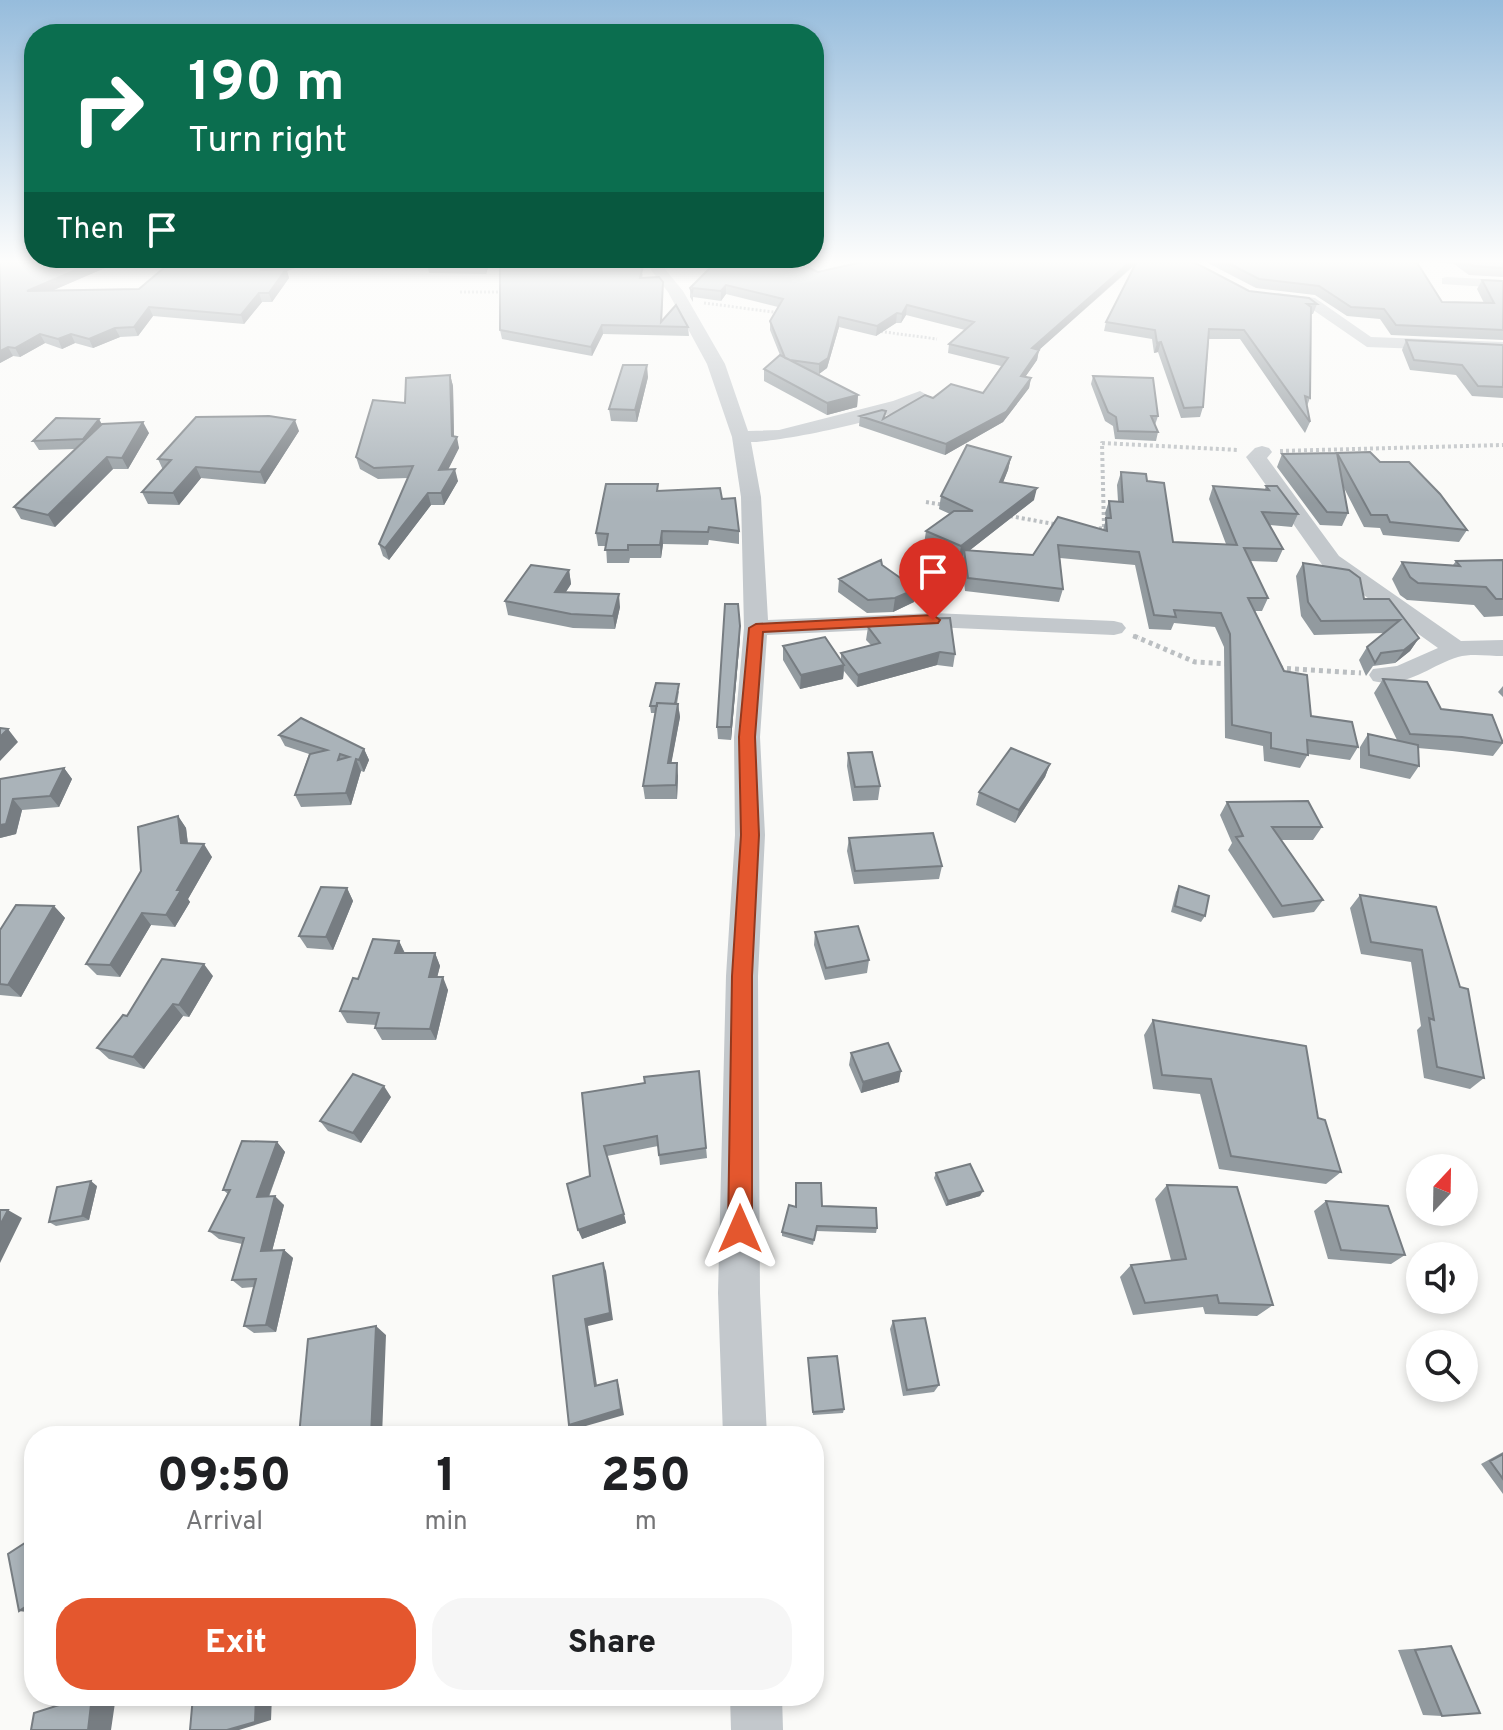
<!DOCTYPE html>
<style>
:root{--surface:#fff;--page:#f6f6f6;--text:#202124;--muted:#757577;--accent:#e4572e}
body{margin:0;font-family:Overpass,sans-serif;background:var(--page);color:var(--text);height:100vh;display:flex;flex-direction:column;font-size:30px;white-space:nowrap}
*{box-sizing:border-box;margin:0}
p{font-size:26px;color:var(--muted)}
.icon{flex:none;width:44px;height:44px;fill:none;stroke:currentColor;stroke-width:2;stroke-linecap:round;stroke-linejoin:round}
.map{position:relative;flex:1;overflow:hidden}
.details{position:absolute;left:24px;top:1426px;width:800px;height:280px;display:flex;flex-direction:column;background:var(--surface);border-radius:32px;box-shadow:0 4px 12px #0003}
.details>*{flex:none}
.top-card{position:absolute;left:24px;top:24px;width:800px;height:244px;border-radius:32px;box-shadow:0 4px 12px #0003;background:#0b6e4f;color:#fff;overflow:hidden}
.needle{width:52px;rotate:22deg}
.controls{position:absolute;left:1406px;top:1154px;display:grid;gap:16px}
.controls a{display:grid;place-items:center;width:72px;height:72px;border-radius:50%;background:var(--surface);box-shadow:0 4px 12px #0003;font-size:40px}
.pin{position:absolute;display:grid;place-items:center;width:68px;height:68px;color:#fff;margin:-82px -34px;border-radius:50% 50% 50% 0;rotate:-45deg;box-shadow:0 0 8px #0007}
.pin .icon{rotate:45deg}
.me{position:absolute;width:88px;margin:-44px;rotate:0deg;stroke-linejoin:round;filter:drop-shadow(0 0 6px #0008)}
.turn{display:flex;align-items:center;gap:28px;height:168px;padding:0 32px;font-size:36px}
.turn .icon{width:104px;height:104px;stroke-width:2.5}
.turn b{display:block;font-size:56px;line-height:68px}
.then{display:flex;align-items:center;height:76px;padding:0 32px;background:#0003;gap:16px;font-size:30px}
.eta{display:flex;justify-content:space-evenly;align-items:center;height:136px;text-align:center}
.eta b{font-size:48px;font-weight:800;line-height:56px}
.primary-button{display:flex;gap:16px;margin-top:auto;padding:16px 32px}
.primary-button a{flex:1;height:92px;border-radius:32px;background:var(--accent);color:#fff;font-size:32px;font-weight:800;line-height:92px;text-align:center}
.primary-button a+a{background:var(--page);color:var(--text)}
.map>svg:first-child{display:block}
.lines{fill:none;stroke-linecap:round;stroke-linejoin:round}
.path-far2{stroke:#bbbfc2;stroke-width:3;stroke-dasharray:2 2;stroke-linecap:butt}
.path-far1{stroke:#bbbfc2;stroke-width:4;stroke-dasharray:3 3;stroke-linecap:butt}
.path{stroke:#bbbfc2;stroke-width:5;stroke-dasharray:4 4;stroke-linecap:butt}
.minor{fill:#c3c8cc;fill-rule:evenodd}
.wall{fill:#929a9f}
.shaded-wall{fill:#777d82}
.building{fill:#aab3b9;stroke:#777d82;stroke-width:2;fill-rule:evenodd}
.route{fill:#e4572e;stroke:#94391e;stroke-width:2}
</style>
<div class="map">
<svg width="1503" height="1730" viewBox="0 0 1503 1730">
<rect width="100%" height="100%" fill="#fafaf8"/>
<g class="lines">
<path class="path-far2" d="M460 292H507
M704 303 781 313
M877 331 937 339"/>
<path class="path-far1" d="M1280 451 1503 445
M926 502 945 505
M1010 516 1059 525
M1093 529 1104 528 1102 443 1239 450
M1133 636 1139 638"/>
<path class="path" d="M1134 636 1195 662 1229 664
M1279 668 1361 673"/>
<path class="minor" d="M649 261H663L665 269 683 291 725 364 748 431 779 430 893 401 920 391 929 396C910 416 782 442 751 442L761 497 768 620 933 613 1114 621 1122 623 1126 628 1122 633 1114 635 933 627 767 635 760 737 765 835 758 976 760 1293 767 1436H723L718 1293 726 976 735 835 734 737 744 628 741 497 732 437 707 364 668 292 651 270Z
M1447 277 1503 280V288L1442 284V278Z
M1278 293 1315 298 1371 337 1503 342V352L1367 347 1306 305 1273 301 1270 298Z
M1262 446 1269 448 1272 452 1267 458 1339 556 1461 641 1503 640V656C1489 656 1471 653 1458 657 1429 666 1406 689 1373 681L1369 675 1373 669 1397 666 1438 648 1323 566 1246 457 1255 448Z
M730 1696H782L783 1730H731Z"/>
</g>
<path class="wall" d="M0 261H121L53 290 139 289 171 262 163 261H301L297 267 287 271 289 278 272 302H262L244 324 153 316 138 336 120 337 93 348 75 343 62 349 45 343 20 357 13 356 0 363Z
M433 261H490L486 274 429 273 427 264Z
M1192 261 1249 291 1317 304 1313 314H1311L1310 398 1307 406 1310 422 1305 433 1240 339H1209L1203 407 1200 417 1181 418 1158 352 1154 353 1152 339 1104 331 1106 322 1136 264 1039 350 1037 360 1025 377 1031 378 1029 388 1003 422 945 455 859 426 860 416 885 417 933 398 983 393 1001 366 948 353 949 344 965 330 906 315 901 323H896L876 336 839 327 827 368 819 374 815 373 858 395 857 407 827 415 764 381V369L780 355 770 330V321L778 307 726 294 721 301 693 297V302L690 297V288L818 272Z
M1204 261H1416L1442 302 1484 303 1477 289 1482 280 1503 281V340L1391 335 1380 319 1347 316 1315 295 1256 288Z
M1423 261H1503V277L1469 275 1454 264Z
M643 274 642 278 663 291 662 321 688 327 689 336 603 334 592 356 502 339 500 330Z
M1406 340 1503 345V398L1472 396 1456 375 1410 370 1402 350Z
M450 375 453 386 454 436 459 448 448 469 458 481 444 505H431L389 560 383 556 379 544 408 478 378 479 360 469 356 457 405 403Z
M1093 376 1158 416 1155 425 1158 432 1156 441 1115 439 1113 426 1105 421 1091 384Z
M648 377 637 422 611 421 609 409Z
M102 424 149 433 128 469H113L55 527 21 519 14 507 76 449 39 450 33 441Z
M299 431 265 484 201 478 179 505 148 504 142 492 163 470 158 459Z
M1370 452 1380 462 1467 530 1459 542 1383 535 1380 528 1364 527 1344 488 1348 513 1342 526 1320 525 1277 467 1282 454Z
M1011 457 1008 470 1003 482 1034 500 970 550 1033 555 1058 517 1103 530 1106 519 1105 513 1109 501H1118L1117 485 1121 472 1147 481 1173 542 1226 544 1209 499 1213 486 1265 489 1266 486 1298 514 1292 527 1270 525 1283 549 1277 562 1250 561 1268 598 1262 611H1255L1284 671 1311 716 1358 747 1350 760 1308 754 1300 768 1264 761 1263 746 1225 738 1224 647 1215 627 1174 623 1171 630 1149 629 1135 565 1060 558 1063 589 1059 602 965 591 962 563 963 556 959 559 924 544 926 531 950 514 939 509 941 496Z
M658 491 722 499 739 531V544L709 540 708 545 663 544 661 558H630L629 563H607L606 546H598L596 533Z
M1503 560V616L1484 617 1474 605 1407 600 1400 595 1392 579 1402 562 1453 565 1456 561Z
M1303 563 1364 599H1389L1419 638 1410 651 1395 663 1373 666 1366 676 1359 660 1367 647 1384 633 1314 635 1301 616 1296 576Z
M569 570 571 584 566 592 620 607 615 629 573 628 508 615 505 601Z
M839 579 916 589 914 602 893 612 867 613 838 592Z
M868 627 955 654 953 667 937 665 857 687 844 671 843 679 800 689 783 660V646L841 660V653L871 645 866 640Z
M740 638 731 740 718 739 717 727Z
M1383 679 1503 742V743L1493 756 1452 751 1418 748 1419 766 1410 779 1360 768V747L1368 734 1397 740 1374 693Z
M1503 686V697L1498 692Z
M679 691 677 704H678L680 717 671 763 678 776 677 799H645L643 786 656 713H651L650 706Z
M279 735 364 749 369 760 364 772 361 771 351 805 301 807 295 795 309 754 285 746Z
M848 753 880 786 878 800 853 801 847 766Z
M1050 764 1045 777 1015 823 976 805 979 792Z
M64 768 72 779 59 807 22 810 16 834 0 838V779Z
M1227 802 1322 827 1313 840H1281L1323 900 1314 912 1273 918 1228 850 1232 843 1220 815Z
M178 816 186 828 188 843 212 857 188 899 190 902 175 927 151 925 120 977 97 975 86 964Z
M849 838 942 866 939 879 854 884 847 851Z
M1179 886 1205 916 1201 922 1171 912 1176 892Z
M347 888 353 901 333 950 307 948 299 936Z
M1360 895 1436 907 1484 1078 1470 1089 1424 1078 1417 1030 1421 1026 1411 962 1361 954 1350 908Z
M54 906 65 918 21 997 0 995V930Z
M815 932 869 960 867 973 825 980 814 945Z
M399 941 405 953H435L440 966 437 977 448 990 436 1040H382L375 1028 376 1025 347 1023 340 1011 358 979Z
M213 976 189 1017 183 1016 144 1069 109 1059 97 1048 127 1016Z
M1153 1020 1318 1118 1341 1172 1326 1184 1219 1169 1200 1094 1153 1089 1144 1035Z
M851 1053 899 1082 861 1093 849 1065Z
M699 1071 707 1158 660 1165 658 1146 607 1156 626 1223 582 1239 590 1176 582 1093 645 1083Z
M391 1097 361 1143 328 1131 320 1121Z
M277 1142 285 1152 269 1197 284 1205 272 1251 284 1250 293 1258 276 1332 254 1333 244 1326 254 1287 242 1288 232 1280 242 1244 219 1239 209 1231 228 1194 223 1190Z
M936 1173 980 1196 946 1206 934 1178Z
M1167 1185 1273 1305 1257 1316 1205 1314 1203 1307 1133 1315 1120 1277 1131 1265 1171 1260 1155 1199Z
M97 1186 89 1220 56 1226 49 1222Z
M1326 1201 1405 1255 1391 1264 1328 1259 1314 1211Z
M822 1206 877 1228 876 1233 816 1231 813 1245 782 1236V1232L795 1207Z
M893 1321 939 1385 934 1392 903 1396 890 1329Z
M808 1358 844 1409 843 1413 813 1415Z
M1503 1452V1494L1481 1464Z
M1451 1646 1442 1716 1423 1715 1398 1650Z"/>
<path class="shaded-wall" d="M97 261H121L31 300 27 291Z
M286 261H301L297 267 287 271 289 278 272 302 260 270Z
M486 261H490L486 274 485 266Z
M1131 261H1138L1030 358 1032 348Z
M726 285V294L721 301V291Z
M259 293 262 302 244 324 241 315Z
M907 305 906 315 901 323 902 314Z
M149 307 153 316 138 336 134 327Z
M897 313 896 323 876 336 877 326Z
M839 317V327L827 368 819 374V364Z
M602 325 603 334 592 356 591 347Z
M115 328 120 337 93 348 89 339Z
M40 334 45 343 20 357 15 348Z
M71 334 75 343 62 349 58 339Z
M1161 342 1158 352 1154 353 1157 343Z
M8 347 13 356 0 363V351Z
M1039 350 1037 360 1019 386 1021 376Z
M647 365 648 377 637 422 635 410Z
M450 375 453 386 454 441 457 437 459 448 442 482 439 470 452 436Z
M1031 378 1029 388 1003 422 945 455 946 444Z
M858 395 857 407 827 415V403Z
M99 419 104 428 88 449 83 439Z
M295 420 299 431 265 484 260 472Z
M143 422 149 433 128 469 122 458Z
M107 457 113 469 55 527 48 515Z
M1011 457 1008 470 998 495 1000 482Z
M196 467 201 478 179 505 173 493Z
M455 469 458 481 444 505 441 493Z
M1037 488 1034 500 965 554 964 550 963 556 959 559 961 546Z
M428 493 431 505 389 560 385 548Z
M662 531 663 544 661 558 660 545Z
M569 570 571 584 557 605 555 592Z
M916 589 914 602 893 612 895 598Z
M619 594 620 607 615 629 613 616Z
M740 626V638L731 740V727Z
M1419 638 1410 651 1395 663 1404 650Z
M940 652 937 665 857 687 858 675Z
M844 665 843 679 800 689 801 675Z
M678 704 680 717 669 776 668 763Z
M8 729 18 742 0 761V737Z
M364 749 369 760 364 772 359 760Z
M356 759 361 771 351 805 346 793Z
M677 763 678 776 677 799 676 785Z
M1050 764 1045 777 1015 823 1019 810Z
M64 768 72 779 59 807 50 796Z
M13 799 22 810 16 834 0 838V825Z
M178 816 186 828 189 855 181 843Z
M204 844 212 857 188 899 190 902 175 927 166 915 177 890Z
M347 888 353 901 333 950 326 937Z
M54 906 65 918 21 997 8 985Z
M142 913 151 925 120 977 110 965Z
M399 941 405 954 395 953Z
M435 953 440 966 434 990 429 977Z
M204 964 213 976 189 1017 179 1005Z
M443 977 448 990 436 1040 430 1029Z
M173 1004 183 1016 144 1069 133 1057Z
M901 1071 899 1082 861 1093 863 1082Z
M384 1086 391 1097 361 1143 353 1133Z
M277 1142 285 1152 265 1206 257 1197Z
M91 1181 97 1186 89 1220 82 1216Z
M983 1191 980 1196 946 1206 948 1201Z
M275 1196 284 1205 270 1259 261 1251Z
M8 1210 22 1218 0 1263V1225Z
M624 1214 626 1223 582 1239 578 1230Z
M284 1250 293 1258 276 1332 266 1325Z
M603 1263 606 1271 613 1320 588 1326 598 1392 595 1386 585 1319Z
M376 1326 386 1335 382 1436H371Z
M617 1380 619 1386 624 1415 572 1430 569 1425Z
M34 1601V1613L19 1611Z
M92 1696H116L111 1730H88Z
M256 1696H272L271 1720 239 1730H227Z"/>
<path class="building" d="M0 261H97L27 291 139 289 172 261H286L260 270 286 269 269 293H259L241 315 149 307 134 327 115 328 89 339 71 334 58 339 40 334 15 348 8 347 0 351Z
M433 261H486L485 266 427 264Z
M500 261H592L643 266 640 278 659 277 663 282 661 322 676 305 688 327 602 325 591 347 500 330Z
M717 261H795L818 272 866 261H1131L1032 348 1039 350 1021 376 1031 378 1006 412 946 444 860 416 882 410 886 411 883 419 925 395 933 398 951 384 983 393 1008 358 949 344 974 322 907 305 902 314 897 313 877 326 839 317 828 358 819 364 790 360 785 358 770 321 783 299 726 285 721 291 693 288 692 292 690 288Z
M1137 261H1192L1249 291 1309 298 1317 304H1307L1311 307 1310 398 1305 396 1310 422 1244 330 1209 329 1203 407 1184 408 1161 342 1157 343 1155 330 1106 322Z
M1224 261H1416L1442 302 1494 303 1482 280 1503 281V330L1396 325 1384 309 1351 307 1319 286 1259 279Z
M1467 261H1503V268L1473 266Z
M1406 340 1503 345V387L1478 386 1462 365 1414 360Z
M780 355 858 395 827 403 764 369Z
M623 365H647L635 410 609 409Z
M450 375 452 436 457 437 439 470 455 469 441 493H428L385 548 379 544 413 466 374 468 356 457 373 400 405 403 406 378Z
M1093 376 1153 378 1158 416H1151L1158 432 1118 431 1116 417 1108 412Z
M269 416 295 420 260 472 196 467 173 493 142 492 171 460 158 459 196 417Z
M56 418 99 419 83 439 33 441Z
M143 422 122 458 107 457 48 515 14 507 102 424Z
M967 445 1011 457 1000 482 1037 488 961 546 926 531 954 511H973L941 496Z
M1370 452 1380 462H1409L1440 494 1467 530 1390 522 1387 515H1371L1337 453Z
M1337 453 1348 513 1327 512 1282 454Z
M1121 472 1146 474 1147 481 1164 483 1173 542 1237 545 1213 486 1269 490 1266 486H1277L1298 514 1262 512 1283 549 1244 548 1268 598H1248L1284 671 1307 675 1311 716 1352 722 1358 747 1307 740 1308 755 1271 748V733L1232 725 1230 634 1221 613 1174 610 1176 617 1154 615 1139 552 1058 545 1063 589 968 578 964 550 1033 555 1058 517 1107 531 1106 518H1111L1109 501 1123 502Z
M606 484H658L657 491 720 488 722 499 735 498 739 531 709 527 708 532 662 531 660 545H628V550H605L608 534 596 533Z
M881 560 882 565 916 589 895 598 868 600 839 579Z
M1503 560V599H1496L1486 587 1418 583 1410 577 1402 562 1460 566 1456 561Z
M1303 563 1349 570 1360 578 1364 599H1389L1419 638 1404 650 1381 653 1375 663 1367 647 1400 620 1321 621 1308 602Z
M531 565 569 570 555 592 619 594 613 616 571 614 505 601Z
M725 604H738L740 626 731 727H717Z
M950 618 955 654 940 652 858 675 841 653 880 643 868 627 899 619Z
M825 637 844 665 801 675 783 646Z
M1383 679 1427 682 1441 709 1492 715 1503 743 1462 737 1410 734Z
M656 683 679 684 675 704 657 703V706H650Z
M657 703 678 704 668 763H677L676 785 643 786Z
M301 718 364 749 359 760 356 759 346 793 295 795 310 754 327 750 279 735ZM340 754 349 757 338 760Z
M0 728 8 729 0 737Z
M1368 734 1418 745 1419 766 1369 755Z
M1011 748 1050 764 1019 810 979 792Z
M872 752 880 786 855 787 848 753Z
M64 768 50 796 13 799 6 824 0 825V779Z
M1308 801 1322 827H1272L1323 900 1282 906 1236 837 1243 836 1227 802Z
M178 816 181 843 204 844 177 890H181L166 915 142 913 110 965 86 964 141 871 138 827Z
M933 833 942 866 855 871 849 838Z
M1179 886 1209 896 1205 916 1175 906Z
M321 887 347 888 326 937 299 936Z
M1360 895 1436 907 1460 987 1468 989 1484 1078 1437 1067 1429 1018 1434 1020 1422 950 1371 942Z
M16 905 54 906 8 985 0 984V930Z
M858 926 869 960 826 968 815 932Z
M373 939 399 941 395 953H435L429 977H443L430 1029 375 1028 379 1013 340 1011 353 978 358 979Z
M162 959 204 964 179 1005 173 1004 133 1057 97 1048 123 1015 127 1016Z
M1153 1020 1306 1046 1318 1118 1325 1120 1341 1172 1231 1156 1211 1079 1162 1075Z
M888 1043 901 1071 863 1082 851 1053Z
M699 1071 706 1148 659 1155 657 1136 604 1146 624 1214 578 1230 567 1184 590 1176 582 1093 645 1083 644 1077Z
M353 1074 384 1086 353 1133 320 1121Z
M242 1141 277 1142 257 1197 275 1196 261 1251 284 1250 266 1325 244 1326 256 1279 232 1280 244 1238 209 1231 230 1190H223Z
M970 1164 983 1191 948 1201 936 1173Z
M91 1181 82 1216 49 1222 57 1187Z
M796 1183H821L822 1206 876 1208 877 1228 817 1226 814 1240 782 1232 789 1205 796 1207Z
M1167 1185 1237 1187 1273 1305 1219 1303 1217 1295 1145 1303 1131 1265 1186 1259Z
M1326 1201 1388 1206 1405 1255 1341 1250Z
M0 1210H8L0 1225Z
M603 1263 610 1313 585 1319 595 1386 617 1380 621 1409 569 1425 553 1276Z
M925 1318 939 1385 907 1390 893 1321Z
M376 1326 371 1436H299L308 1339Z
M837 1356 844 1409 813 1412 808 1358Z
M1503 1454V1479L1490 1461Z
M34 1537V1601L19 1611 8 1554Z
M1451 1646 1480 1713 1442 1716 1415 1650Z
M87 1696H92L88 1730H31L34 1713Z
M193 1696H256L255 1722 227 1730H190Z"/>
<linearGradient id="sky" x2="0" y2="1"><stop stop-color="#96bcdc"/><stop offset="0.52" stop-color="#fdfdfc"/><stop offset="1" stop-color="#fdfdfc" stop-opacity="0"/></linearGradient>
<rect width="1503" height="503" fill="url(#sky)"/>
<path class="route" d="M933 615 940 620 938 623 763 632 755 737 759 835 752 976V1229L748 1238 740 1241 732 1238 728 1229 732 976 741 835 739 737 749 628 756 624Z"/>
</svg>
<div class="controls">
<a><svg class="needle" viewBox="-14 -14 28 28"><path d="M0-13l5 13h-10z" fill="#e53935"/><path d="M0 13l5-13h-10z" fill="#757577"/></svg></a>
<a><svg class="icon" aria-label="sound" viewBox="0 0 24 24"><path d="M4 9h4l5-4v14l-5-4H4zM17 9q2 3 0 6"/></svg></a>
<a><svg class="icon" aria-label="search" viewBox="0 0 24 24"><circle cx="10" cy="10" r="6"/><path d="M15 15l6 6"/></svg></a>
</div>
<div class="pin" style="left:933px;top:620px;background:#d93025"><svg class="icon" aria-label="arrive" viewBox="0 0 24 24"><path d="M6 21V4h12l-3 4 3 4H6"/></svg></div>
<svg class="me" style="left:740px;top:1229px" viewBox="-20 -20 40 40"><path d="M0-17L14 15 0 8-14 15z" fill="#e4572e" stroke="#fff" stroke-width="4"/></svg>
<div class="top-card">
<div class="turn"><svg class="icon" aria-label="right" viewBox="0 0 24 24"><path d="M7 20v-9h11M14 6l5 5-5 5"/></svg><div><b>190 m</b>Turn right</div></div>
<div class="then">Then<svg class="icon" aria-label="arrive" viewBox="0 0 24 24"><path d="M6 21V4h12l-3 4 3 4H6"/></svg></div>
</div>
<section class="details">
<div class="eta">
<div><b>09:50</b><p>Arrival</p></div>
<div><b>1</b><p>min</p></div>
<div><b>250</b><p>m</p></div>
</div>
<div class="primary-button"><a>Exit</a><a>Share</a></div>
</section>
</div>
